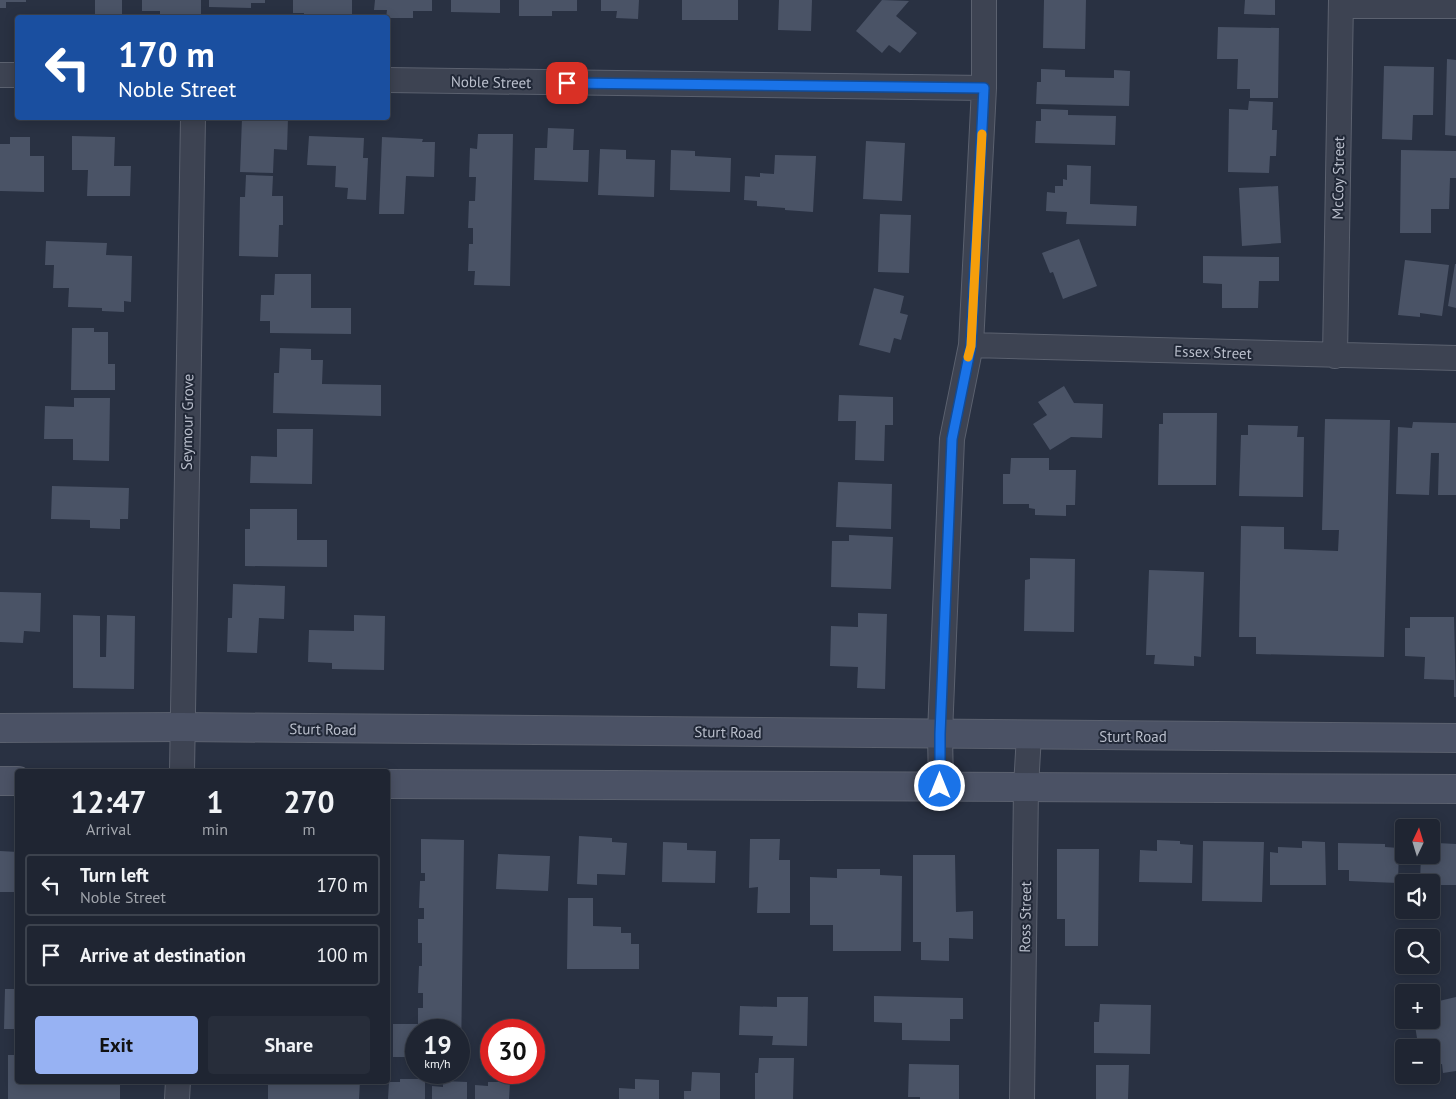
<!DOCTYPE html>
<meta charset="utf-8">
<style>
:root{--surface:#1f2532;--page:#272d3a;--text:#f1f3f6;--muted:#a1a5ac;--line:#3c424d;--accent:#97b2f3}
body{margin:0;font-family:"PT Sans",sans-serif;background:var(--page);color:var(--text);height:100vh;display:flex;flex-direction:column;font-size:19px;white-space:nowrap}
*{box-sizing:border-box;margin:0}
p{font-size:16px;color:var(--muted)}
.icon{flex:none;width:28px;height:28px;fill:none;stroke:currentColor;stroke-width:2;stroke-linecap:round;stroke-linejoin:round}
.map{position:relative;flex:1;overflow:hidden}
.drawer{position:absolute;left:15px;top:769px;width:375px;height:315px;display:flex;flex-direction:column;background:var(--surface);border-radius:5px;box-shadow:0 2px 12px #0003,0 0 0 1px var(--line)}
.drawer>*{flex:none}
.guide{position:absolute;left:15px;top:15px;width:375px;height:105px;border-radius:5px;box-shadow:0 2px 12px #0003,0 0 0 1px var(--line);background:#1a4fa0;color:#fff;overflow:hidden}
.needle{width:32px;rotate:4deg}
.controls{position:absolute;left:1395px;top:819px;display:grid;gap:10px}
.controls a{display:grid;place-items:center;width:45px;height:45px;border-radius:5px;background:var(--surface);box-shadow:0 2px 12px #0003,0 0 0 1px var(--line);font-size:25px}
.speed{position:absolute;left:405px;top:1019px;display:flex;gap:10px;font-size:25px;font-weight:700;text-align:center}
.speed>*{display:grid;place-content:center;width:65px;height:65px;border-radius:50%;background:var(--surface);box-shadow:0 2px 12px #0003,0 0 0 1px var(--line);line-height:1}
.speed small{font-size:12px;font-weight:400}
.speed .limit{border:8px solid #d22;background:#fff;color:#111}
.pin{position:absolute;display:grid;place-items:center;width:42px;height:42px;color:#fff;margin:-21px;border-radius:10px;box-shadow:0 2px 8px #0006}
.me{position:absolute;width:55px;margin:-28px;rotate:0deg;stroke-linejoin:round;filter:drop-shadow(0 0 4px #0008)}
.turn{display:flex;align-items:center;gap:18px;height:105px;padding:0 20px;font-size:22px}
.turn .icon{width:65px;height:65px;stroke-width:2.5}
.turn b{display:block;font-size:35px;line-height:42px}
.eta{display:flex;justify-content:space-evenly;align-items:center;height:85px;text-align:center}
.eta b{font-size:30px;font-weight:800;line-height:35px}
.primary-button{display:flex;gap:10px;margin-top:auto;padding:10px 20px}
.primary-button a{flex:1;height:58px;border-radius:5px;background:var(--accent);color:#111;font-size:20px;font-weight:800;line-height:58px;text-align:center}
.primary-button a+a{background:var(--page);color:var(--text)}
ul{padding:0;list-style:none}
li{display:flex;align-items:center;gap:15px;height:62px;margin:0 10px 8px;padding:0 10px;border:2px solid var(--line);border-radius:5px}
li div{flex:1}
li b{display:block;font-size:19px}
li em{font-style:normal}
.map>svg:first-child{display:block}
.building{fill:#4a5366}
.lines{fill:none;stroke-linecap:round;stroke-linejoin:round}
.minor-casing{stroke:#5b616f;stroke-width:26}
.secondary-casing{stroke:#5b616f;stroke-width:30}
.minor{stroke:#3d4352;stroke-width:24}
.secondary{stroke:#4b5265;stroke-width:28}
.route-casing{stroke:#114b97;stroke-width:12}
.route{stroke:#1a73e8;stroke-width:9}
.slow{stroke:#f59e0b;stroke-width:9}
.labels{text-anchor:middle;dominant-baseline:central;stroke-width:4;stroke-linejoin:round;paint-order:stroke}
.street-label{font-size:15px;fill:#babfcc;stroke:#212837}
</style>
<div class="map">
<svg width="1456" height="1099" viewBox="0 0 1456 1099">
<rect width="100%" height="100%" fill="#293142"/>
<path class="building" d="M0 0H26V2H6V8H0Z
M95 0H122V16L95 15Z
M142 0H201V15L160 14V11H142Z
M209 0H265V3H251V8L209 7Z
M293 0H352V16L336 15 337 18 304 17V13H293Z
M375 0H432V11H413V18H386L387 10H374Z
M451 0H500V13L451 12Z
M519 0H577V11H552V16H519Z
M601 0H639L638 19 616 18 617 11H601Z
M682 0H738V20H682Z
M779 0H812L811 31 778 30Z
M882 0 909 1 896 16 917 33 900 53 889 45 882 53 856 31Z
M1044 0H1086L1085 49 1043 48Z
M1245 0H1275V15L1244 14Z
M1218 27 1279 28 1278 98H1250V89H1237L1238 59H1217Z
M1447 59 1456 60V136L1445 135Z
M1384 66 1434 67 1433 115H1413L1412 140 1382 139Z
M1041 69 1065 70V77L1114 78V70L1130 71 1129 106 1036 104 1037 82H1041Z
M1249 101 1273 102 1272 130H1277L1276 156H1270L1269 173 1228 172 1229 109 1248 110Z
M1041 109 1068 110V115L1116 116 1115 145 1035 143 1036 121H1041Z
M242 118H288L287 150 274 149 273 173 240 172Z
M548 128 574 129 573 150H589L588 182 534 180 535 148H547Z
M478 134H513L510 286 474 285 475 271H468L469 244H473V228H468L469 201H475L476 177H469L470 148 477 149Z
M72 136 115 137 114 166H131L130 196H87L88 170H72Z
M309 136 364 138 363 158H368L366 200 347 199 348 188 335 187 336 166 307 165Z
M10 137H30V156H44V192L0 191V144H10Z
M382 137 423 139 422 142H435L434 177 406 176 404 214H379Z
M866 141 905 143 902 201 863 199Z
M600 149 626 150V159L655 160 654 197 598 195Z
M671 150 695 151V156L731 158 730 192 670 190Z
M1401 150 1456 151V178H1450L1449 209H1431V233H1400Z
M775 155 816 156 813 212 785 210V208L757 206V201L744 200 745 176 760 177V173L774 174Z
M1067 165 1091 166 1090 204 1137 206 1136 226 1066 224 1067 212 1046 211 1047 192 1055 193V186H1063V179L1067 180Z
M246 175 273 176 272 196H283V225H279L278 257 239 256 240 197H245Z
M1278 186 1281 243 1242 246 1239 188Z
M880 214 911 215 909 273 878 272Z
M1079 239 1097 286 1063 299 1053 272 1050 273 1042 253Z
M46 241 107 243 106 255 132 256 131 302 124 301V312L102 311V308L68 307 69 288H53L54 265H45Z
M1203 256 1279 257V281H1259L1258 308H1222V284L1203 283Z
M1405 260 1449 265 1442 316 1420 313V317L1398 315Z
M1455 264H1456V308L1448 306Z
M275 274H311V308H351V334L270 333V321H260L261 295H274Z
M874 288 904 296 900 313 908 315 901 340 894 338 890 353 859 345Z
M72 328H94V332H108V364H115V390H71Z
M280 348 311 349V360H323L322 384 381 385V416L273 413 274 373H279Z
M1064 386 1074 403 1103 404 1102 438 1071 437 1050 450 1033 424 1047 415 1038 402Z
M839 395 893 397V425H885L884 461 855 460 856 421H838Z
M74 398H110L109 461 73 460V439H44L45 406 74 407Z
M1163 413H1217L1216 485H1158L1159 424H1163Z
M1325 419 1390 420 1384 657 1256 654V637H1239L1241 526 1284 527V549L1338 551 1339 530H1322Z
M1413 422 1456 423V495H1438L1439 453H1431L1429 495 1396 494 1398 427 1412 428Z
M1248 425 1298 426 1297 437H1304L1303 497 1239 496 1241 435H1248Z
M277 429H313L312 484 250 483 251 456 277 457Z
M1011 458H1049V470H1076L1075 505H1066V516L1035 515V509L1029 508V504H1003V474H1010Z
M838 482 892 484 891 529 836 527Z
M52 486 129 488 128 519H120V529L90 528V520L51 519Z
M250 509H297V540H327V567L245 566V529H250Z
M849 535 893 537 891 589 831 587 832 541H849Z
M1030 558 1075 559 1074 632 1024 631 1025 580 1030 579Z
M1149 570 1204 572 1201 657 1194 656V666L1154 664 1155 655H1146Z
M233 584 285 586 284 619 259 618 257 653 227 652 228 618H232Z
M0 592 41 593 40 632 24 631 23 643 0 642Z
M858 613 887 614 885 689 857 688 858 667 830 666 831 626 858 627Z
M73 615 100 616V657H106L107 615 135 616 134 689 73 688Z
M354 615 385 616 384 670 332 669V663L308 662 309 630 354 631Z
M1410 617H1454L1456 697H1454V680L1424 679 1425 657 1405 656V628H1410Z
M579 836 612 838V842L627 843 625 875 597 874V885L577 884Z
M421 839 464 840 461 1058H459V1030H416V1057H393V1024H418V1008H423V993H418L419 966H422V943H418V919H424V908H419L420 881H425V873H421Z
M750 839H780L779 860H790V913H757L758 887 749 888Z
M1157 840 1180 841V844L1193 845 1192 883 1139 882 1140 850 1157 851Z
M1203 841 1264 842 1262 902 1202 901Z
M1302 841 1325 842 1326 885H1270V852L1278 853V847L1302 848Z
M663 842 687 843V850L716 851 715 883 662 882Z
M1338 843 1385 844V847L1399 848 1398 883 1349 881V870H1338Z
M1437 843 1456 844V885H1431V882H1420L1421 855H1431V849H1437Z
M1057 849H1099L1098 946H1065V919H1057Z
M0 851 18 852V892H0Z
M498 854 550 856 548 891 496 889Z
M913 855H955L956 912 973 911V939L949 938V961L921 960V942H913Z
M837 869H880V875L902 876 901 951H833V925H810V877L837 878Z
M568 898H593V926L621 927V933H631V944H639V969H567Z
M5 989H18V1029H4Z
M874 996 963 998V1019H950V1041L902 1040V1023L874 1022Z
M777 997H808L807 1046 772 1045 773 1036 739 1035 740 1006 777 1007Z
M1456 997V1071L1443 1073 1442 1064 1431 1066V1048H1424L1423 1043 1418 1044 1414 1020H1431V1009L1440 1007 1439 1001Z
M1100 1004 1151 1005 1150 1054 1094 1053V1022H1099Z
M8 1055H18V1081H120V1099H8Z
M759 1058H794L793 1099H755V1073H758Z
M909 1064 959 1065V1099H920V1097H908Z
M1096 1065H1129L1128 1099H1096Z
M692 1072 720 1073V1099H684V1091H691Z
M400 1079H425V1099H388L389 1082H400Z
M635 1079 659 1080V1099H619V1088L635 1089Z
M268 1081H360L359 1099H268Z
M443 1081 467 1082V1099H432V1086L443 1087Z
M488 1082H510L509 1099H475V1085L488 1086Z"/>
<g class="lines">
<g class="minor-casing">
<path id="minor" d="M1341 6H1456
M0 75H18
M388 80 984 88
M971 345 1456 358
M1335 356 1341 0
M182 771 193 118
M941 786 940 734 952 439 971 345 984 88V0
M177 1099 178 1081
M1022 1099 1026 787 1029 735"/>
</g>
<g class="secondary-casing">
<path id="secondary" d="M0 728 182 727 1456 738
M0 781H18
M388 784 1456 789"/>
</g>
<use href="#minor" class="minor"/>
<use href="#secondary" class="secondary"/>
</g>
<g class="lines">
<g class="route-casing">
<path id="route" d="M567 83 984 88 971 346 952 439 940 734V786"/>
</g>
<use href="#route" class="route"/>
<path class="slow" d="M968 357 971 346 982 134"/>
</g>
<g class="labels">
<g class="street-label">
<text transform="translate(491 82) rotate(1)">Noble Street</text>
<text transform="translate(1338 178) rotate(-89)">McCoy Street</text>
<text transform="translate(1213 352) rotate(2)">Essex Street</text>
<text transform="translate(187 422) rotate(-89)">Seymour Grove</text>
<text transform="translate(323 729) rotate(1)">Sturt Road</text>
<text transform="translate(728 732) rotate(1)">Sturt Road</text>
<text x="1133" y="736">Sturt Road</text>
<text transform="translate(1025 917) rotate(-89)">Ross Street</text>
</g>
</g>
</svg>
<div class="controls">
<a><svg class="needle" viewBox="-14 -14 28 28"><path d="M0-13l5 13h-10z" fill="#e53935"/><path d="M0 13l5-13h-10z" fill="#a1a5ac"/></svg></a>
<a><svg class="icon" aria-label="sound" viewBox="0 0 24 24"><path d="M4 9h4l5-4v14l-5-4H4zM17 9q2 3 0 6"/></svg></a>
<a><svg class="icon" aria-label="search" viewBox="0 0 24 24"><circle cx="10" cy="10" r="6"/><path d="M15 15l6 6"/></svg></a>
<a>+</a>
<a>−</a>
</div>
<div class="speed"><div>19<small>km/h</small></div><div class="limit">30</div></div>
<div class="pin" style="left:567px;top:83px;background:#d93025"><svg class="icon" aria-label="arrive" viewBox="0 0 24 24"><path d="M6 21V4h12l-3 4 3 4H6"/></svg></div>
<svg class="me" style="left:940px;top:786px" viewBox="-20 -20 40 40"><circle r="17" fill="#1a73e8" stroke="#fff" stroke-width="3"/><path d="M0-11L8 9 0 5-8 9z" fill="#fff"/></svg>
<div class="guide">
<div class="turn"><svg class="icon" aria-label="left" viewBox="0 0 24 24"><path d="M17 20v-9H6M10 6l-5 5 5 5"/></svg><div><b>170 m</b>Noble Street</div></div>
</div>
<section class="drawer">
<div class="eta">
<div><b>12:47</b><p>Arrival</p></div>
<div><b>1</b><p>min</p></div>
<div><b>270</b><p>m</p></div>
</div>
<ul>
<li><svg class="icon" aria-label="left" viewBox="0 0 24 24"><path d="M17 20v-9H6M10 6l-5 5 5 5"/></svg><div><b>Turn left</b><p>Noble Street</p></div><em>170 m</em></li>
<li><svg class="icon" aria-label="arrive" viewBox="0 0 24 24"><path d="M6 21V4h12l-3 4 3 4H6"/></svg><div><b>Arrive at destination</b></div><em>100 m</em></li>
</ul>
<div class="primary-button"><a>Exit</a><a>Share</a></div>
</section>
</div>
